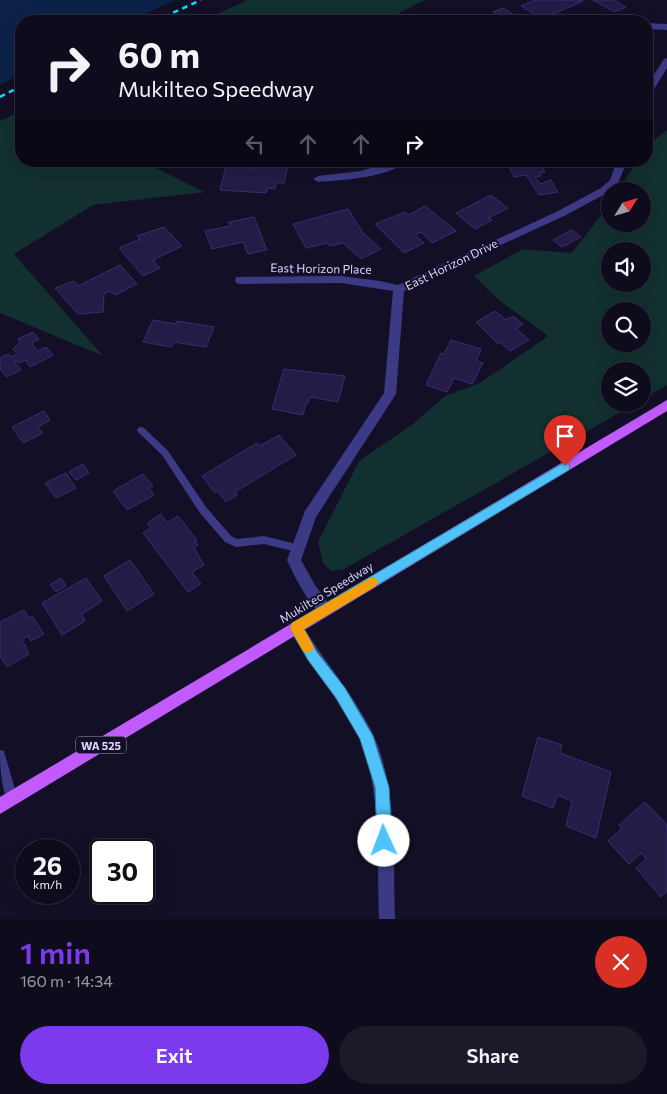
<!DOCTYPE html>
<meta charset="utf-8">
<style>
:root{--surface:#0e0b1c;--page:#1c1929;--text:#f1f3f6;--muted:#9b9ba3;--line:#2e2b3b;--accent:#7c3aed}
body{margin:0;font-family:Commissioner,sans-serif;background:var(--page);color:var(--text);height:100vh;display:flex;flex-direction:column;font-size:19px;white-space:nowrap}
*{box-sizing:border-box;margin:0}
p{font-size:16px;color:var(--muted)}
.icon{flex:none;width:28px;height:28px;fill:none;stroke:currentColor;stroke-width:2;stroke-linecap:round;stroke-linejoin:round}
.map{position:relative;height:919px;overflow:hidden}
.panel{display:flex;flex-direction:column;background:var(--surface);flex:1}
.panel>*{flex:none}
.banner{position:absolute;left:15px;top:15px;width:638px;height:152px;border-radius:20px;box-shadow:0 5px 20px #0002,0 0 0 1px var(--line);background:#0e0b1c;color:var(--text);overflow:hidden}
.needle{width:32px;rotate:53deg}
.fabs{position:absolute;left:601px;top:182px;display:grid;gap:10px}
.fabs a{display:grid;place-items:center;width:50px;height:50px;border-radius:50%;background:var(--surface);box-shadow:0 5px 20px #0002,0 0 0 1px var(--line);font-size:25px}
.speed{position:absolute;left:15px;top:839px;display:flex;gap:10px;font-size:25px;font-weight:700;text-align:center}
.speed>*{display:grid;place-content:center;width:65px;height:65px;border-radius:50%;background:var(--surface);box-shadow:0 5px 20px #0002,0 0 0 1px var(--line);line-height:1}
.speed small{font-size:12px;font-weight:400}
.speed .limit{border:2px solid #111;border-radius:8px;background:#fff;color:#111}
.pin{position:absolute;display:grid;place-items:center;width:42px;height:42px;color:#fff;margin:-51px -21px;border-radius:50% 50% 50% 0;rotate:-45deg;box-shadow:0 0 5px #0007}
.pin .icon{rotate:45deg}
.me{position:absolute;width:55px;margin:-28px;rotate:358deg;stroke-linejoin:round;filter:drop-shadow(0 0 4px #0008)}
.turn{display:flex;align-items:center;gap:18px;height:105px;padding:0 20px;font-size:22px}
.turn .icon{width:65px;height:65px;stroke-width:2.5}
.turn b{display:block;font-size:35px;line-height:42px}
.lanes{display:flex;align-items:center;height:48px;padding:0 20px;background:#0003;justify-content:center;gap:25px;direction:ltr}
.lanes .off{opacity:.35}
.round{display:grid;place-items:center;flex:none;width:52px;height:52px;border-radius:26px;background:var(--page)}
.overview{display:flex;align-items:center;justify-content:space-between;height:85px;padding:0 20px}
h1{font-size:30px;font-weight:600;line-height:38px;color:var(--accent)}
.button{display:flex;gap:10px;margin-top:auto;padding:10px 20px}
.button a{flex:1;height:58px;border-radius:30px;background:var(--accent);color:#fff;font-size:20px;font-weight:600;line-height:58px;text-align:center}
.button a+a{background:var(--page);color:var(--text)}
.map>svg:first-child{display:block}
.green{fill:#12302f;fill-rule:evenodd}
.water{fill:#0c2248}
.building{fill:#241b47;stroke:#3b2d73}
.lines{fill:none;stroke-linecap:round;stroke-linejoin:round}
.service{fill:#3d3a85;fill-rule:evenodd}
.minor{fill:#3d3a85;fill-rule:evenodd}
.primary{fill:#c25bff;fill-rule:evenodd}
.rail{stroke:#00e5ff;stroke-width:2.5;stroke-dasharray:5.5 4.5;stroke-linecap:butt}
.route{fill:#4fc3f7;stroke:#337fa1}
.slow{fill:#f59e0b}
.labels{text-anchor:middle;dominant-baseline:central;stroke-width:4;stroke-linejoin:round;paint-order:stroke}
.shield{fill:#130f26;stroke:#9e99be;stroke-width:1}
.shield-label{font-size:11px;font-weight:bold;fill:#d9d4ff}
.street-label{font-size:12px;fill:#d9d4ff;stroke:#130f26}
</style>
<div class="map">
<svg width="667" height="919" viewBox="0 0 667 919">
<rect width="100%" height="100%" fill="#130f26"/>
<path class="green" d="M247 0H425L383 21H203Z
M21 111V161H164L154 167 204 192 93 205 14 254 103 356 0 313V121Z
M667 130V385L643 399 642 371H610V404H635L344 569 331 571 323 563 318 542 359 461 413 424 445 396 480 383 548 336 500 301 474 276 523 249 572 253 610 203V224H642V191H618L637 161H646L647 146ZM610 251H642V284H610ZM610 311H642V344H610Z"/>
<path class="water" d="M0 0H175L130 21H21V74L0 85Z"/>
<path class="building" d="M535 0H581L583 1 542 19 521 6Z
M593 0H614L626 7 614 12Z
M503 8 524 21H491L500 17 493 12Z
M257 161 274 162V164L288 165 284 183H276L275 189 267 188 266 193 220 190 226 166 255 168Z
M531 161H539L545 172 539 173 541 176 535 177 540 184 551 180 558 192 539 195 526 175 514 177 508 165Z
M491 195 508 208 488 218 492 220 475 229 456 213Z
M425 206 456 231 432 243 421 232 415 235 424 243 404 253 375 224 405 212 408 215Z
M348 209 363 233 381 249 361 259 343 243 330 246 327 243 306 248 293 224Z
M254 217 267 250 248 254 243 242 212 249 205 231 230 226 229 222Z
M164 227 182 246 153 260 160 268 143 276 119 248 140 239 137 236Z
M572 230 581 237 562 247 553 240Z
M120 265 137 284 115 295 109 291 104 294 103 312 78 314 55 288 74 281 78 286Z
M495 311 506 320 513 316 523 324 516 329 529 340 510 351 500 342 498 344 476 322Z
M153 320 176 324 177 321 214 327 206 347 174 342 171 347 143 342Z
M33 332 39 339 32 343 37 351 46 347 53 355 30 367 25 360 19 363 16 361H14L21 370 7 377 0 369V358L8 354 11 357 17 354 13 349 20 342 18 339Z
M451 340 481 349 476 361 483 363 472 384 454 378 447 392 426 385 441 353 444 354Z
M284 369 345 376 338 402 310 397 308 403H306L303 415 272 409Z
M44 411 50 420 38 427 43 433 23 443 12 427Z
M279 435 296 455 235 492 237 495 226 502 218 491 215 493 202 476 257 443 260 446Z
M83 464 89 473 76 480 69 472Z
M66 473 76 488 56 498 45 483Z
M143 474 153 486 149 488 154 495 127 510 113 491Z
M161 514 167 523 178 516 197 540 195 541 198 545 194 548 204 565 192 572 201 584 188 592 143 533 151 528 147 523Z
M130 560 154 594 127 611 104 576Z
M61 578 66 586 56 592 50 585Z
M86 578 102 601 82 614 85 621 62 635 42 603Z
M24 610 29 618 32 616 44 634 31 641 28 636 22 640 29 654 7 667 0 656V622Z
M538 737 562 745 560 753 611 772 596 838 566 826 572 801 557 795 553 808 522 796Z
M645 802 667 825V891L661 897 636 868 646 859 641 853 629 864 608 841 622 828 619 825Z"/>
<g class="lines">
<path class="service" d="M141 427 144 428 168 451 206 507 231 536 237 539 264 536 300 545 302 548 300 551 297 552 264 544 236 547 225 542 200 513 162 455 138 432 137 430 138 428Z
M0 750 4 751 5 755 18 799 16 803 12 805 8 803C1 785 0 768 0 750Z"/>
<path class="minor" d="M646 23 667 24V30L646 29Z
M667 58V68L649 97 646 98V87L664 59Z
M393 161H407C388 178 342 180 318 182L313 179 318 176 361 171Z
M617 161H627L619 181 609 192 564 216 453 267 404 291 396 394 316 517 301 560 315 585 333 610 331 614 326 616C311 611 294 575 287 560L305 511 384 393 393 291 341 283 240 284 236 283 235 280 236 277 341 276 380 281 398 285 556 212 601 188 610 180Z
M296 622 301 623C323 660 353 693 372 732 398 785 393 860 395 919H379C377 865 382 787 359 738 341 701 312 668 291 633L289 628 291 623Z"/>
<path class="primary" d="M667 400V411L0 814V797Z"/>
<path class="rail" d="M155 21 201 0
M0 97 21 86"/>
</g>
<path class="route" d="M565 462 570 466 569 470 304 629 317 652 345 688 373 736 389 787 392 841 390 847 384 849 379 847 377 841 375 787 360 739 336 698 308 660 290 628 292 623Z"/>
<path class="slow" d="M372 577 376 578 378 582 376 586 304 629 314 647 312 651 307 653 303 651 290 628 292 623Z"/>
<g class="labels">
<rect class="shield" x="76" y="736.5" width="50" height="17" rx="4"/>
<g class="shield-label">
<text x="101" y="745">WA 525</text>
</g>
<g class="street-label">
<text transform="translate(451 264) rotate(-26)">East Horizon Drive</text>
<text transform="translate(321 268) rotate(1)">East Horizon Place</text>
<text transform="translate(326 592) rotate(-31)">Mukilteo Speedway</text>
</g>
</g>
</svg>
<div class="fabs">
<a><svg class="needle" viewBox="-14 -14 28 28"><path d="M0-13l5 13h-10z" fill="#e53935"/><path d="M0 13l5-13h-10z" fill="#9b9ba3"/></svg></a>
<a><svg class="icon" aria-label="sound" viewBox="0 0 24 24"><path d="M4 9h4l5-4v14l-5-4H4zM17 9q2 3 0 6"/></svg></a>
<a><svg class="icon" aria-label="search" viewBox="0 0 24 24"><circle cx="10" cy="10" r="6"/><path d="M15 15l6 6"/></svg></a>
<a><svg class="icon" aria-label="layers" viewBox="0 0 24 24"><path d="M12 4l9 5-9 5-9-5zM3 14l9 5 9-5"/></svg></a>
</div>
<div class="speed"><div>26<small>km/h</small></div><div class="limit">30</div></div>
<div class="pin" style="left:565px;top:466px;background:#d93025"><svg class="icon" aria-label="arrive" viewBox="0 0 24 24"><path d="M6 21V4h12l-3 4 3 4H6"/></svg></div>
<svg class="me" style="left:384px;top:841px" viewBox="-20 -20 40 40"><circle r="19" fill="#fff"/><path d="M0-13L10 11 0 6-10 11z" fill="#4fc3f7"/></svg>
<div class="banner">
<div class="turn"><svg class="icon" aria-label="right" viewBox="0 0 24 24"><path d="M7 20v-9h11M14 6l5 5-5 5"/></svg><div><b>60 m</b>Mukilteo Speedway</div></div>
<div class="lanes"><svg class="icon off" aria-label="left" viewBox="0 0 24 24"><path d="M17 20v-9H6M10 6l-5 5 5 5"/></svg><svg class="icon off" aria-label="ahead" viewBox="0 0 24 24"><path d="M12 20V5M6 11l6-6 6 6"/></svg><svg class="icon off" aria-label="ahead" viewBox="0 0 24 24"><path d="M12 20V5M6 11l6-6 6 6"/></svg><svg class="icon" aria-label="right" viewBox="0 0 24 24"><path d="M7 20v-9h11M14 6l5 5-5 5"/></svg></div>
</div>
</div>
<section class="panel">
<div class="overview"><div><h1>1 min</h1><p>160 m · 14:34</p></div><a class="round" style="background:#d93025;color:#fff"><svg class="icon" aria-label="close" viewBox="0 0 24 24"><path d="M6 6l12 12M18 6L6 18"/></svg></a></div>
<div class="button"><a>Exit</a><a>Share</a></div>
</section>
